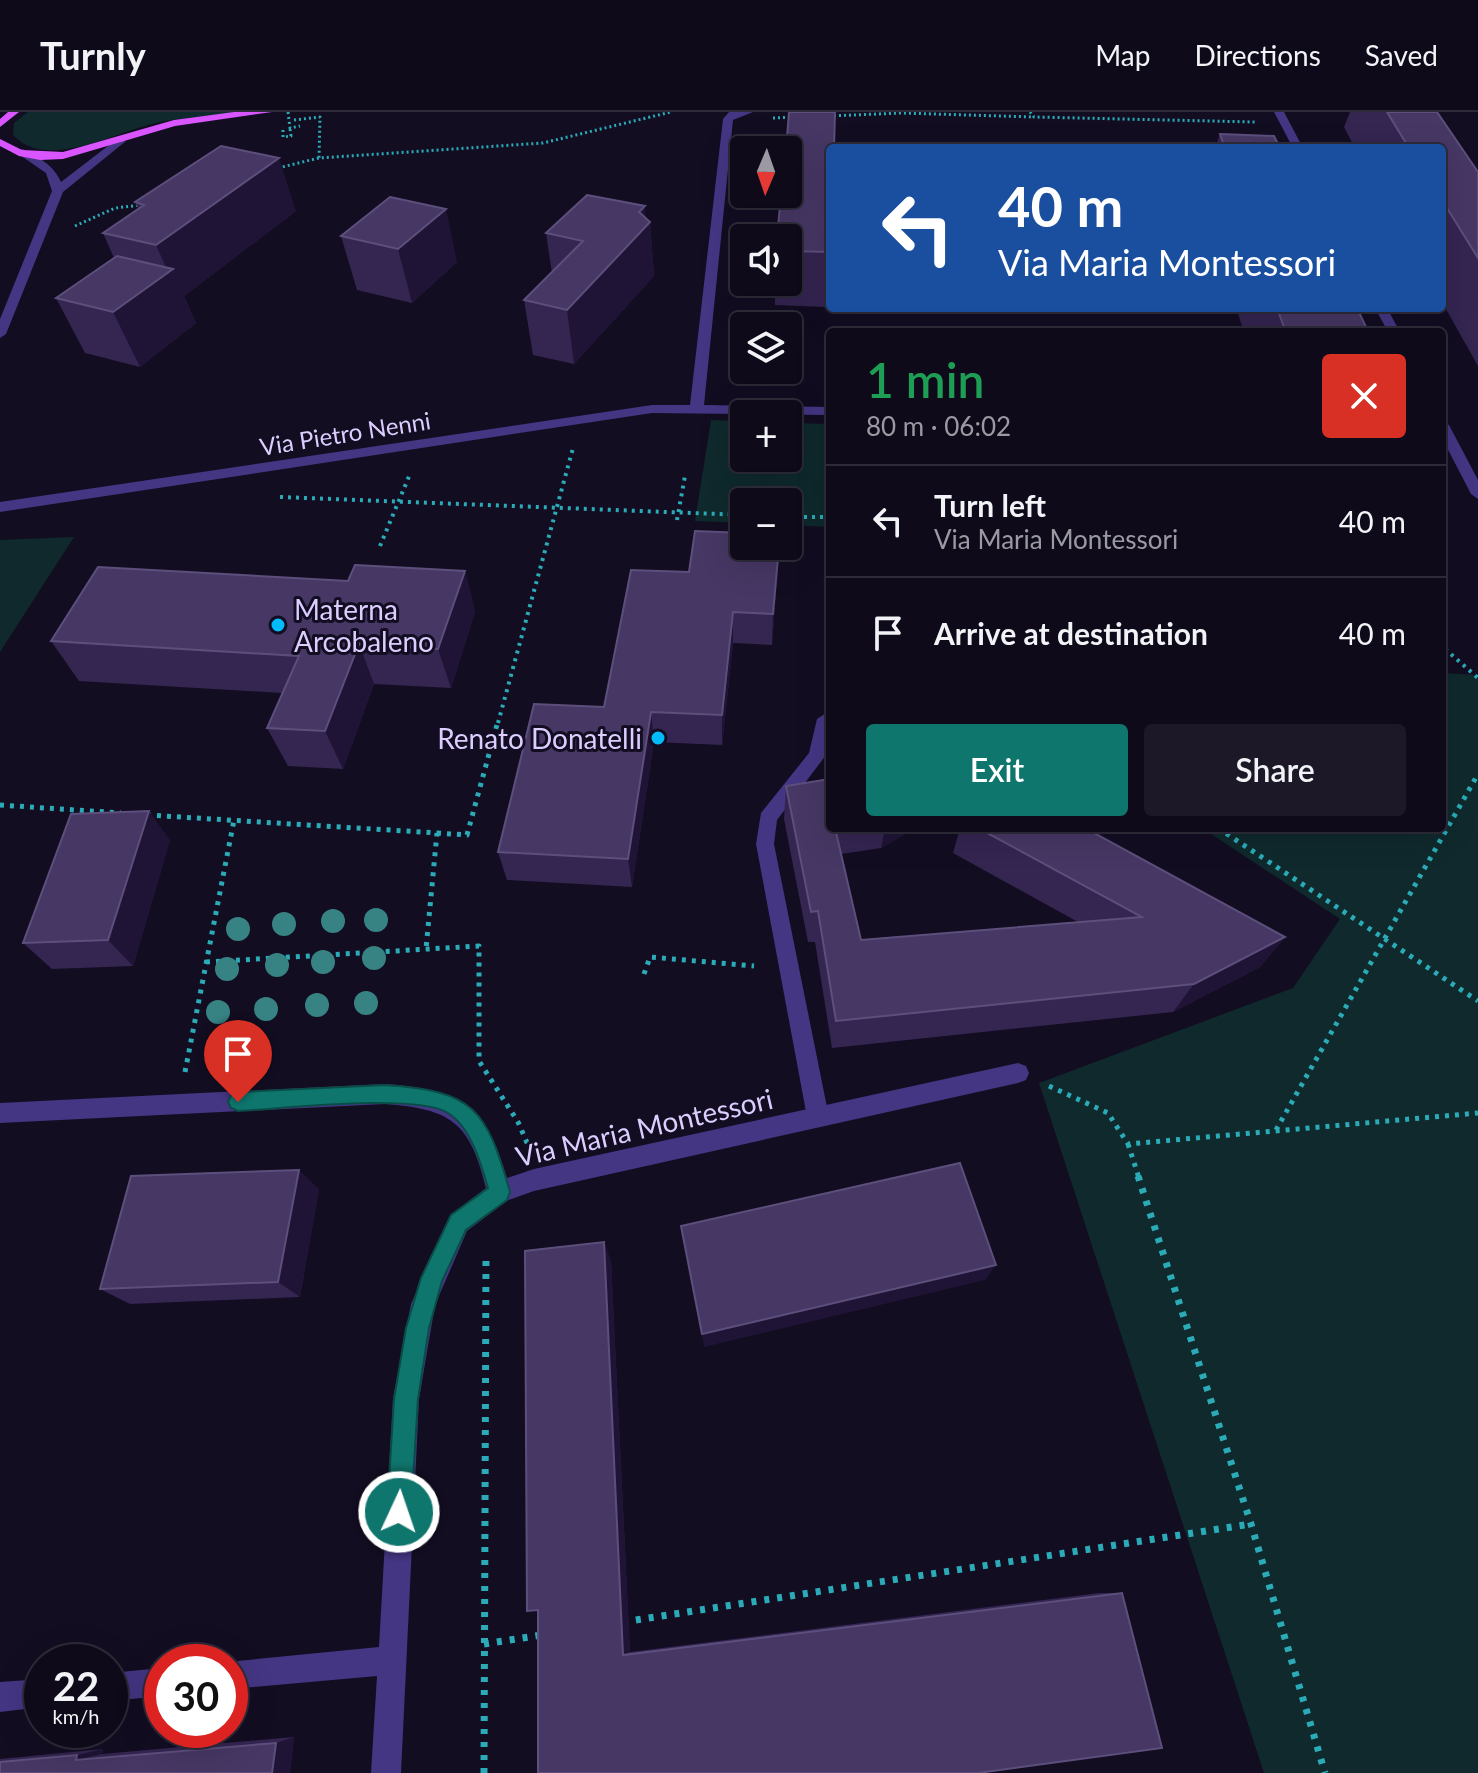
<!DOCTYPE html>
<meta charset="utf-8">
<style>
:root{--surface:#0e0a1a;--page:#1c1827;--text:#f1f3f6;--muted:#9b9aa2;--line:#2e2b39;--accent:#0f766e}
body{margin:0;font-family:Lato,sans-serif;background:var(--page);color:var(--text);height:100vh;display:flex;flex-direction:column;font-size:30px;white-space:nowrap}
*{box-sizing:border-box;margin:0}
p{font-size:26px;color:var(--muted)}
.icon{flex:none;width:44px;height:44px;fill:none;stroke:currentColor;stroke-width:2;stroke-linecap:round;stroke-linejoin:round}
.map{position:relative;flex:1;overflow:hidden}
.details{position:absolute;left:826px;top:216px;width:620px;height:504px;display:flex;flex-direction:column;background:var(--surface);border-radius:8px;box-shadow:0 8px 32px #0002,0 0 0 2px var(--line)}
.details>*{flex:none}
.hud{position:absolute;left:826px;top:32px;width:620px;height:168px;border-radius:8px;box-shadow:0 8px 32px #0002,0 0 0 2px var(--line);background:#1a4fa0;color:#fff;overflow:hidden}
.needle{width:52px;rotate:182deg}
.controls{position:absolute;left:730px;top:24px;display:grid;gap:16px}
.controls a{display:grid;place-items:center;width:72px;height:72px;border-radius:8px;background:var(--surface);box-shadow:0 8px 32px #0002,0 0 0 2px var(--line);font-size:40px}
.speed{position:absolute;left:24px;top:1532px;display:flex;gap:16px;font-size:40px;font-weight:700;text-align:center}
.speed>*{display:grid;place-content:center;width:104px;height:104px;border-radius:50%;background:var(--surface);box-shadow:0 8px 32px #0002,0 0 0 2px var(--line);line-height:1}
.speed small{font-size:20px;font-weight:400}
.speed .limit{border:12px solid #d22;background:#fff;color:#111}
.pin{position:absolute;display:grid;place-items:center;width:68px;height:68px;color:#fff;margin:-82px -34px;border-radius:50% 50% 50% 0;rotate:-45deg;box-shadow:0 0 8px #0007}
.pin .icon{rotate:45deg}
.me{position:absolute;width:88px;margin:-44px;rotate:3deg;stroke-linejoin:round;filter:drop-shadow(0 0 6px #0008)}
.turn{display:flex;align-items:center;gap:28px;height:168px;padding:0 40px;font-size:36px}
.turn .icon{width:104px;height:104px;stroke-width:2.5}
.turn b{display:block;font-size:56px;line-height:68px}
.round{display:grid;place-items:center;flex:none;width:84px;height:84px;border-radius:8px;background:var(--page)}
.summary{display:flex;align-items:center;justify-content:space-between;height:136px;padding:0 40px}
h1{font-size:48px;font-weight:600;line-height:60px;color:#1e9e55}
.action{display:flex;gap:16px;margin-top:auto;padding:16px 40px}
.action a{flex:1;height:92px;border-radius:8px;background:var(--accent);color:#fff;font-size:32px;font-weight:600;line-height:92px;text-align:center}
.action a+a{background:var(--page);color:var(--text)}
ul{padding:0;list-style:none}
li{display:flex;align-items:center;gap:24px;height:112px;padding:0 40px;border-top:2px solid var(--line)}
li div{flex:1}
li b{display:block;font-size:30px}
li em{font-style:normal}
header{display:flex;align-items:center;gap:48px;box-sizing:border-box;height:112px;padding:0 40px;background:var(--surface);border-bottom:2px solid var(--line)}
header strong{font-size:38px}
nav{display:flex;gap:44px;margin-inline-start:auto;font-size:28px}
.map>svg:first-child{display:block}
.green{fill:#0f292c}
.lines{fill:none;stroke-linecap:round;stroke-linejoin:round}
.path-far3{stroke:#2aabb7;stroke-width:3;stroke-dasharray:2 3;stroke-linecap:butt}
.path-far2{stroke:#2aabb7;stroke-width:4;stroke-dasharray:3 5;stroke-linecap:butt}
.path-far1{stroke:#2aabb7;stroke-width:5;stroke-dasharray:4 6;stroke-linecap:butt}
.path{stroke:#2aabb7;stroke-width:7;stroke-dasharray:5 8;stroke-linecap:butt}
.service{fill:#443683;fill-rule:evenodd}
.minor{fill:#443683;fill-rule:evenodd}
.primary{fill:#d955ff;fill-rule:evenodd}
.path-bridge{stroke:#2aabb7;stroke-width:3;stroke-dasharray:2 3;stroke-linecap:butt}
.tree{fill:#378384}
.wall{fill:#342551}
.shaded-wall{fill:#1f1436}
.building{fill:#463764;stroke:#5d4f7c;stroke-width:2}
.route{fill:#0f766e;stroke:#0a4d48;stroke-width:2}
.poi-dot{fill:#00bbf9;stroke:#130d22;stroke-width:3}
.labels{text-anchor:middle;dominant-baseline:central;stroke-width:6;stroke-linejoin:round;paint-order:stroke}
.far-street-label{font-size:24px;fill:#dbceff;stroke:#130d22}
.poi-label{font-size:28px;fill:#dbceff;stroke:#130d22;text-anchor:start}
.street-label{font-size:28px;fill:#dbceff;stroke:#130d22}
</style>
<header>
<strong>Turnly</strong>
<nav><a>Map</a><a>Directions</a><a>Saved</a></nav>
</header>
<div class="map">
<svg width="1478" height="1661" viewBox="0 0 1478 1661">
<rect width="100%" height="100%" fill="#130d22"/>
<path class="green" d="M28 0H246C218 3 188 5 160 10 121 17 47 61 13 23L14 11Z
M711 308 744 309V346H788V311L830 312V415L788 413V390H744V411L695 409Z
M74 425 0 540V428Z
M1442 561 1478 563V1661H1264L1039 971 1293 876 1340 807 1202 716H1442Z"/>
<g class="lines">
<path class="path-far3" d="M1030 0 1034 5 1255 10
M829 4 901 1 1034 5
M773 6 795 5
M294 8 320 5 319 46
M283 18V25L291 24 290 17
M278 56 319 46 543 31 671 0
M75 114 115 96 141 93"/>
<path class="path-far2" d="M280 385 744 403
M788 405H830
M677 408 685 364
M380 434 410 362
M1445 537 1478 566
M498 611 573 336"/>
<path class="path-far1" d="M0 693 121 701
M147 703 437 721 426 837
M1218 716 1478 889
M437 721 467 723 498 609
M206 850 479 834V949L518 1010 528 1033
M644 862 650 845 754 854
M185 960 234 708
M1049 974 1108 1001 1128 1032 1478 1001
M1276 1018 1478 662
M1128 1032 1139 1066"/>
<path class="path" d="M1138 1064 1251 1412 1325 1661
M623 1510 1251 1412
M484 1532 542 1523
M484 1661 486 1142"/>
<path class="service" d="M826 601 830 602 826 643 777 708 774 732 829 1005 826 1012 818 1015 810 1012 807 1005 756 732 761 701 809 641 817 607Z"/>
<path class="minor" d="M729 0H753L733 8 704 293 830 295V303L652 301 0 400V390L652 293H690L723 7Z
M1274 0H1284L1303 36H1293Z
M117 27 126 29 63 80 6 222 0 226V207L52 79 46 61 14 39 23 37C39 46 53 52 61 70Z
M1375 196H1387L1400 220H1388Z
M1442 309 1449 313 1478 368V387L1471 382 1442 326Z
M1018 951 1026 954 1029 961 1026 968 1018 971 534 1079 506 1089 467 1119 435 1193 419 1287 401 1661H371L377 1564 230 1577V1550H227L379 1535 393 1287 411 1192 451 1103 486 1076C470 1010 451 997 385 992L0 1011V991L385 972C458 977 487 994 507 1066L534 1057Z
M162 1556V1584L110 1589V1561Z
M42 1567V1595L0 1600V1570Z"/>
<path class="primary" d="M8 0H19L0 15V7Z
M234 0H272L175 14 63 47 40 48 19 44 0 34V27L22 38 63 40 174 8Z"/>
<path class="path-bridge" d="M288 0 290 16 300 14"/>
</g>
<g class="tree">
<circle cx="376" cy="808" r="12"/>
<circle cx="333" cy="809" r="12"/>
<circle cx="284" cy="812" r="12"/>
<circle cx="238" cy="817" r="12"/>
<circle cx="374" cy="846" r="12"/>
<circle cx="323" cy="850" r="12"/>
<circle cx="277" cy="853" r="12"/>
<circle cx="227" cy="857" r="12"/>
<circle cx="366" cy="891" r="12"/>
<circle cx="317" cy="893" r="12"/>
<circle cx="266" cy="897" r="12"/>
<circle cx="218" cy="900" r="12"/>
</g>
<path class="wall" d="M1350 0H1437L1478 60V254L1442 190V36H1355L1344 15Z
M1220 22 1280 36H1215Z
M135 90 296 99 184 184 196 211 140 255 85 241 56 186 114 146 103 121 138 97Z
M646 106 650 110 654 164 574 252 533 243 524 188 552 161 546 121Z
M341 124 457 150 412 191 357 178Z
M788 126 830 139 826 195 775 193V170H788Z
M1236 196H1357L1367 217 1365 220H1244Z
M779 434 772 533 733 531 722 633 654 630 632 775 507 768 498 740 604 595 689 460Z
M465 459 475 500 451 576 374 572 343 657 288 654 267 616 282 581 79 569 51 529 348 469Z
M786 674 830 716H916L881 736 841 742 861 828 1078 810 953 741 960 716H1085L1285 825 1260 855 1173 900 832 936 815 830H808L784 707Z
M170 728 133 854 52 857 23 831Z
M319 1077 300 1185 130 1192 100 1177Z
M611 1149 630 1540 1099 1481H1122L538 1661V1498L527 1499Z
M294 1625 290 1661H0V1647L103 1637 102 1642Z"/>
<path class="shaded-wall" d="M279 46 296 99 184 184 196 211 140 255 113 200 168 160 156 133Z
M645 94 646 114 650 110 654 164 574 252 567 198 639 100Z
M446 97 457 150 412 191 398 137Z
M779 434 778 454 772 533 773 502Z
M465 459 475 500 451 576 438 537Z
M733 500V531L722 633V603Z
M359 532 374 572 343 657 325 619Z
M651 600 654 630 632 775 628 747Z
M149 699 170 728 133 854 108 828Z
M885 716H916L881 736Z
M1285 825 1260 855 1173 900 1194 872Z
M299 1058 319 1077 300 1185 278 1170Z
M604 1130 611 1149 630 1540 623 1543Z
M996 1153 985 1168 704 1235 702 1222Z
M294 1625 290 1661H272L276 1631Z
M103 1637 102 1642 76 1648 77 1643Z"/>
<path class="building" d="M789 0H835L834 36H830V140L788 139V126H777L781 82H788V38H786Z
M1387 0H1437L1478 60V146L1442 88V36H1409Z
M1220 22 1274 24 1280 36H1225Z
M221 34 279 46 156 133 103 121 144 93 135 90Z
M587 83 645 94 639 100 650 110 567 198 524 188 583 129 546 121Z
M390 85 446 97 398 137 341 124Z
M117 144 173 157 113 200 56 186Z
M1277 196H1357L1367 217 1284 215Z
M695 419 744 421V434H779L773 502 733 500 722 603 651 600 628 747 498 740 534 592 604 595 631 458 689 460Z
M355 453 465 459 438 537 359 532 325 619 267 616 299 544 51 529 98 455 348 469Z
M830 667V716H835L861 828 1142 805 978 716H1085L1285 825 1194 872 836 909 818 799 811 800 786 674Z
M149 699 108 828 23 831 71 702Z
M960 1051 996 1153 702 1222 681 1114Z
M299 1058 278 1170 100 1177 131 1064Z
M604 1130 623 1543 1122 1481 1162 1636 978 1661H538V1498L527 1499 525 1139Z
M276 1631 272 1661H0V1650L77 1643 76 1648Z"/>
<path class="route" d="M385 973C474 979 486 996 510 1080L507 1088 466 1118 442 1169 429 1216 418 1287 411 1400 408 1409 399 1412 390 1409 387 1400 394 1287 406 1216 421 1166 451 1103 488 1076C481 1052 471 1015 448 1001 416 981 280 997 238 999L231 996 228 990 231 983 238 980Z"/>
<g class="poi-dot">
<circle cx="278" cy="513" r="8"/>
<circle cx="658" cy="626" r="8"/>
</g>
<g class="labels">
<g class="far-street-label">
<text transform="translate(345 321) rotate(-9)">Via Pietro Nenni</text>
</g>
<g class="poi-label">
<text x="294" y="497">Materna<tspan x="294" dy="32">Arcobaleno</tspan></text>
<text x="642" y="626" text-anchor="end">Renato Donatelli</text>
</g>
<g class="street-label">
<text transform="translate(644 1015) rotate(-13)">Via Maria Montessori</text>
</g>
</g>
</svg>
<div class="controls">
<a><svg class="needle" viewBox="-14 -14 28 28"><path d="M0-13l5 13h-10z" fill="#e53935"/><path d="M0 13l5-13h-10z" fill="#9b9aa2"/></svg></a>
<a><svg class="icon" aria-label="sound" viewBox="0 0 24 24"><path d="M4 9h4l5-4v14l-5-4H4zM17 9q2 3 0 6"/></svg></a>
<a><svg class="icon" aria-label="layers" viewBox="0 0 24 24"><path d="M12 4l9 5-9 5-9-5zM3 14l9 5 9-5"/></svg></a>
<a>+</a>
<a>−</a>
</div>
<div class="speed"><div>22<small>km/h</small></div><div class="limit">30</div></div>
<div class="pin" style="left:238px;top:990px;background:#d93025"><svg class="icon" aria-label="arrive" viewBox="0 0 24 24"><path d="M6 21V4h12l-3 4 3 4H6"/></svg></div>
<svg class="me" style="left:399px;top:1400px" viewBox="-20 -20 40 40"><circle r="17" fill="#0f766e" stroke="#fff" stroke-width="3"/><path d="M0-11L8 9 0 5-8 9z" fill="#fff"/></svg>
<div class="hud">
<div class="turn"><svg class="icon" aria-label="left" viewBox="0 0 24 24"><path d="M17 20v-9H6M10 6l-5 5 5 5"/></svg><div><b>40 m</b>Via Maria Montessori</div></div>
</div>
<section class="details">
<div class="summary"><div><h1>1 min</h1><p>80 m · 06:02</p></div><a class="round" style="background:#d93025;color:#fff"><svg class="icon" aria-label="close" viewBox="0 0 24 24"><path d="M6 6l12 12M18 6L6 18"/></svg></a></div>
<ul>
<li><svg class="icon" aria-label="left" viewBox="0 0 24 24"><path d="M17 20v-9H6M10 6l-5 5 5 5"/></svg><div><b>Turn left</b><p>Via Maria Montessori</p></div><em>40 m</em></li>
<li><svg class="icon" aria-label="arrive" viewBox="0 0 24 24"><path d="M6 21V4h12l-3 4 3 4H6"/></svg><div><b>Arrive at destination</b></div><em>40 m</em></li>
</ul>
<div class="action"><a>Exit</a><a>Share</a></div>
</section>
</div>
